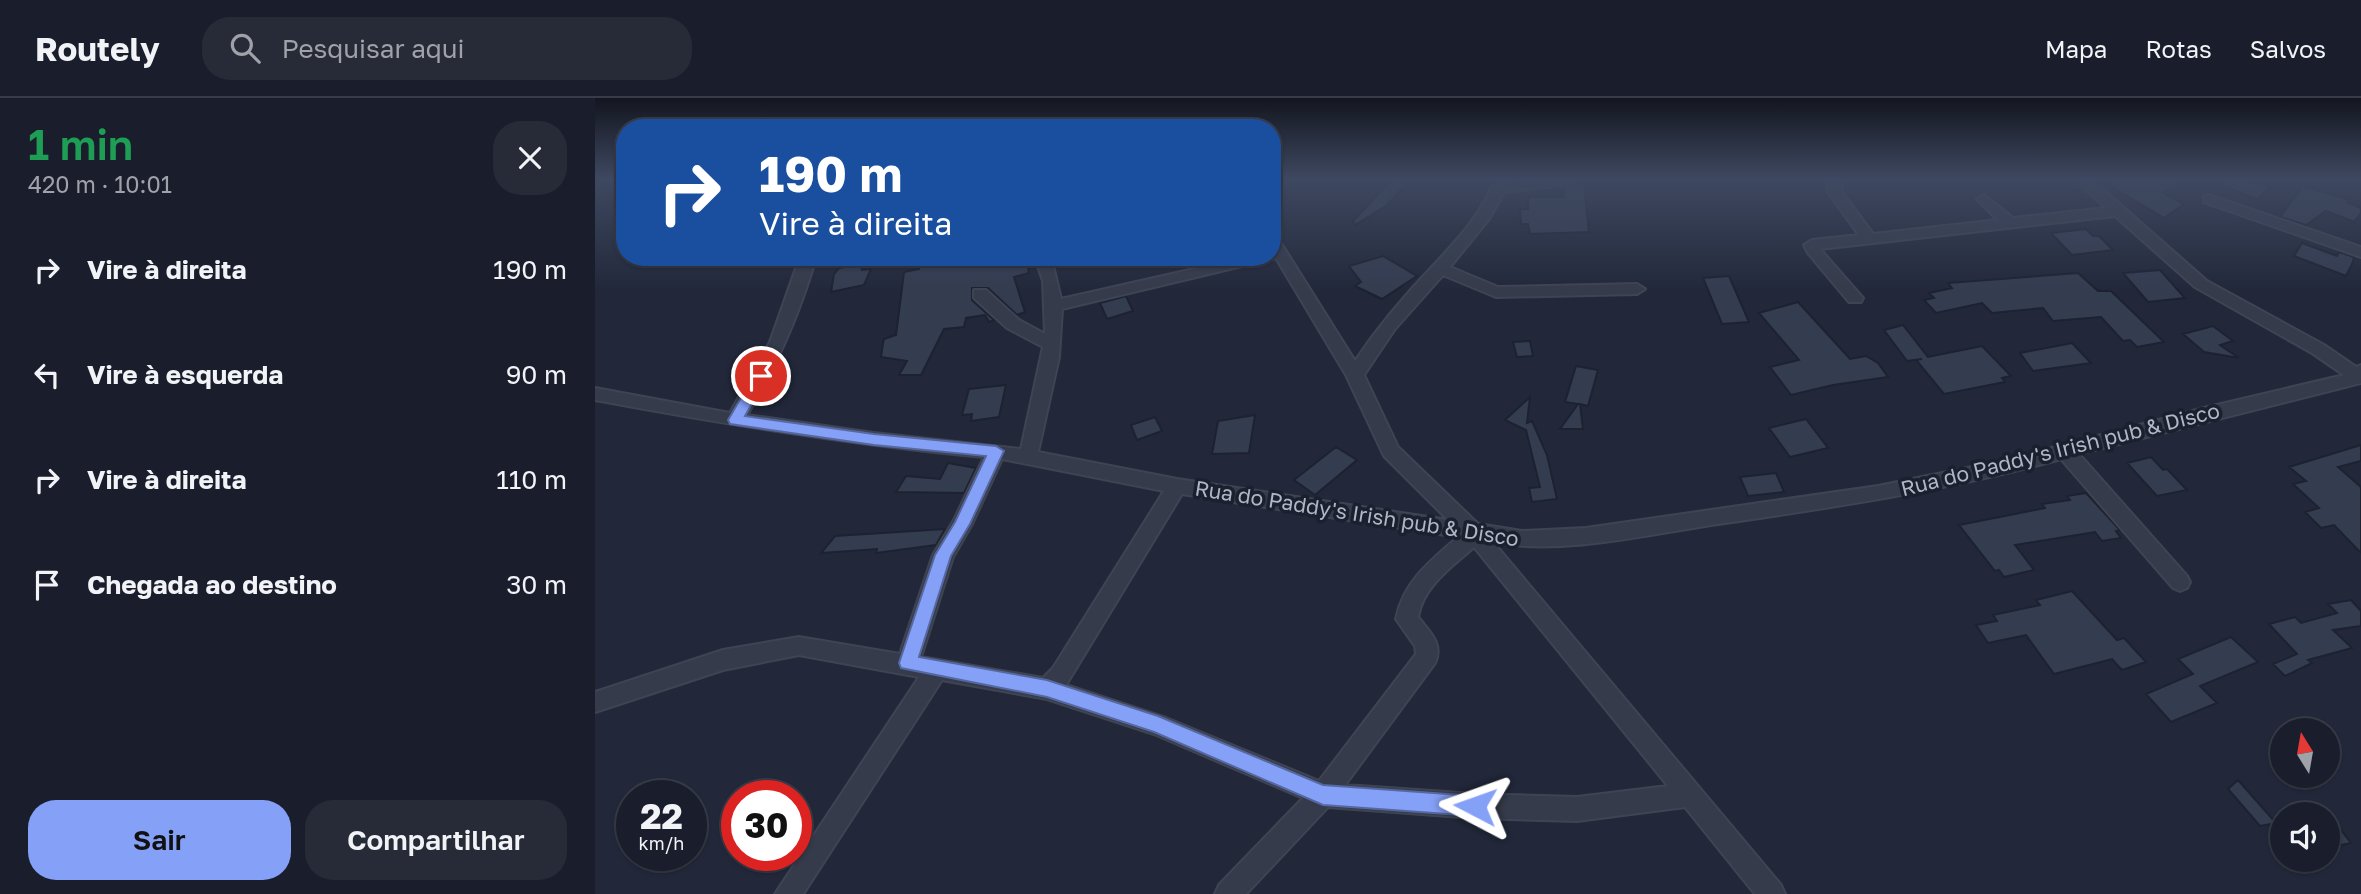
<!DOCTYPE html>
<html lang="pt">
<meta charset="utf-8">
<style>
:root{--surface:#1a1e2c;--page:#272b38;--text:#f1f3f6;--muted:#9fa2a9;--line:#383c48;--accent:#85a0f7}
body{margin:0;font-family:"Golos Text",sans-serif;background:var(--page);color:var(--text);height:100vh;display:flex;flex-direction:column;font-size:26px;white-space:nowrap}
*{box-sizing:border-box;margin:0}
p{font-size:23px;color:var(--muted)}
.icon{flex:none;width:38px;height:38px;fill:none;stroke:currentColor;stroke-width:2;stroke-linecap:round;stroke-linejoin:round}
.map{position:relative;flex:1;overflow:hidden}
.drawer{display:flex;flex-direction:column;background:var(--surface);width:595px}
.drawer>*{flex:none}
.banner{position:absolute;left:21px;top:21px;width:665px;height:147px;border-radius:28px;box-shadow:0 2px 5px #0004,0 0 0 2px var(--line);background:#1a4fa0;color:#fff;overflow:hidden}
.needle{width:46px;rotate:349deg}
.controls{position:absolute;left:1675px;top:620px;display:grid;gap:14px}
.controls a{display:grid;place-items:center;width:70px;height:70px;border-radius:50%;background:var(--surface);box-shadow:0 2px 5px #0004,0 0 0 2px var(--line);font-size:35px}
.speed{position:absolute;left:21px;top:682px;display:flex;gap:14px;font-size:35px;font-weight:700;text-align:center}
.speed>*{display:grid;place-content:center;width:91px;height:91px;border-radius:50%;background:var(--surface);box-shadow:0 2px 5px #0004,0 0 0 2px var(--line);line-height:1}
.speed small{font-size:18px;font-weight:400}
.speed .limit{border:10px solid #d22;background:#fff;color:#111}
.pin{position:absolute;display:grid;place-items:center;width:60px;height:60px;color:#fff;margin:-30px;border:4px solid #fff;border-radius:50%;box-shadow:0 2px 7px #0007}
.me{position:absolute;width:77px;margin:-38px;rotate:274deg;stroke-linejoin:round;filter:drop-shadow(0 0 5px #0008)}
.turn{display:flex;align-items:center;gap:24px;height:147px;padding:0 28px;font-size:32px}
.turn .icon{width:91px;height:91px;stroke-width:2.5}
.turn b{display:block;font-size:49px;line-height:60px}
.round{display:grid;place-items:center;flex:none;width:74px;height:74px;border-radius:28px;background:var(--page)}
.headline{display:flex;align-items:center;justify-content:space-between;height:119px;padding:0 28px}
h1{font-size:42px;font-weight:600;line-height:52px;color:#1e9e55}
.primary-button{display:flex;gap:14px;margin-top:auto;padding:14px 28px}
.primary-button a{flex:1;height:80px;border-radius:28px;background:var(--accent);color:#111;font-size:28px;font-weight:600;line-height:80px;text-align:center}
.primary-button a+a{background:var(--page);color:var(--text)}
ul{padding:0;list-style:none}
li{display:flex;align-items:center;gap:21px;height:105px;padding:0 28px}
li div{flex:1}
li b{display:block;font-size:26px}
li em{font-style:normal}
header{display:flex;align-items:center;gap:42px;box-sizing:border-box;height:98px;padding:0 35px;background:var(--surface);border-bottom:2px solid var(--line)}
header strong{font-size:33px}
nav{display:flex;gap:38px;margin-inline-start:auto;font-size:24px}
.search{width:490px;height:63px;background:var(--page);display:flex;align-items:center;gap:18px;box-sizing:border-box;padding:0 24px;border-radius:28px;color:var(--muted);font-size:26px}
main{display:flex;flex:1;min-height:0}
.map>svg:first-child{display:block}
.building{fill:#343c50;stroke:#1d2231;stroke-width:2}
.lines{fill:none;stroke-linecap:round;stroke-linejoin:round}
.minor-casing{stroke:#3f4453;stroke-width:4}
.minor{fill:#353b4a;fill-rule:evenodd}
.route{fill:#85a0f7;stroke:#5668a1;stroke-width:2}
.labels{text-anchor:middle;dominant-baseline:central;stroke-width:7;stroke-linejoin:round;paint-order:stroke}
.street-label{font-size:21px;fill:#b0b6c6;stroke:#1b202f}
</style>
<header>
<strong>Routely</strong>
<div class="search"><svg class="icon" aria-label="search" viewBox="0 0 24 24"><circle cx="10" cy="10" r="6"/><path d="M15 15l6 6"/></svg>Pesquisar aqui</div>
<nav><a>Mapa</a><a>Rotas</a><a>Salvos</a></nav>
</header>
<main>
<section class="drawer">
<div class="headline"><div><h1>1 min</h1><p>420 m · 10:01</p></div><a class="round"><svg class="icon" aria-label="close" viewBox="0 0 24 24"><path d="M6 6l12 12M18 6L6 18"/></svg></a></div>
<ul>
<li><svg class="icon" aria-label="right" viewBox="0 0 24 24"><path d="M7 20v-9h11M14 6l5 5-5 5"/></svg><div><b>Vire à direita</b></div><em>190 m</em></li>
<li><svg class="icon" aria-label="left" viewBox="0 0 24 24"><path d="M17 20v-9H6M10 6l-5 5 5 5"/></svg><div><b>Vire à esquerda</b></div><em>90 m</em></li>
<li><svg class="icon" aria-label="right" viewBox="0 0 24 24"><path d="M7 20v-9h11M14 6l5 5-5 5"/></svg><div><b>Vire à direita</b></div><em>110 m</em></li>
<li><svg class="icon" aria-label="arrive" viewBox="0 0 24 24"><path d="M6 21V4h12l-3 4 3 4H6"/></svg><div><b>Chegada ao destino</b></div><em>30 m</em></li>
</ul>
<div class="primary-button"><a>Sair</a><a>Compartilhar</a></div>
</section>
<div class="map">
<svg width="1766" height="796" viewBox="0 0 1766 796">
<rect width="100%" height="100%" fill="#22283a"/>
<path class="building" d="M797 81H816L791 108 760 127 758 123Z
M1504 81H1596L1568 95 1589 106 1569 120Z
M1612 81H1655L1675 89 1662 101Z
M989 84 994 134 935 136 933 126H926L925 111H933V99H969L968 89Z
M1708 88 1755 102 1752 104 1766 110V115L1759 124 1731 113 1711 127 1685 119Z
M1491 131 1498 138H1504L1518 152 1477 157 1456 135Z
M1707 145 1742 158 1744 154 1759 159 1758 164 1751 178 1699 158Z
M788 158 822 178 787 201 760 188 766 184 754 168Z
M326 159H431L434 175 419 179 430 214 422 217 393 190H377V202L399 222 394 224 390 217 371 220 369 229 349 231 326 277H304L312 263 286 259 288 245 289 241 301 237 309 174 324 171Z
M266 166 267 172 276 171 269 187 236 194 239 176 244 170Z
M1565 172 1590 200 1553 204 1528 175Z
M1483 175 1503 193H1516L1569 244 1542 249 1535 242 1528 243 1506 219 1458 223 1448 210 1397 215 1387 205 1341 215 1329 202 1339 200 1334 195 1357 190 1353 185Z
M1134 178 1154 224 1127 226 1108 180Z
M531 198 538 213 512 221 505 205Z
M1203 204 1255 261 1271 258 1283 265 1293 279 1238 287 1196 297 1175 269 1204 262 1164 215Z
M1308 227 1333 259 1387 248 1416 278 1407 280 1410 284 1349 296 1321 262 1327 261 1312 263 1289 232Z
M1618 228 1638 243 1625 247 1644 260 1609 254 1588 236Z
M935 243 938 258 922 259 918 244Z
M1477 245 1496 265 1438 273 1425 255Z
M981 268 1003 272 993 308 985 306 988 331H965L983 306 970 304Z
M411 287 404 319 376 323 377 316 367 317 374 291Z
M935 299 932 325 937 323 952 357 962 401 937 404 934 390 945 389 931 332 910 322Z
M660 317 654 355 617 356 623 323Z
M560 319 567 333 542 342 536 327Z
M1211 321 1233 350 1195 359 1174 330Z
M1766 347V363L1743 369 1766 389V455L1739 427 1726 430 1710 414 1724 410 1698 386 1711 383 1694 369Z
M741 349 762 362 720 397 699 382Z
M1556 359 1568 372 1572 371 1592 392 1562 398 1532 365Z
M353 365 381 370 369 395 301 394 311 378 345 381Z
M1181 375 1189 394 1153 398 1145 379Z
M1491 395 1525 432 1521 433 1526 440 1507 443 1500 434 1420 447 1439 472 1409 479 1404 472 1400 473 1364 427 1450 410 1447 406 1475 402 1472 398Z
M350 431 341 447 281 455 282 451 226 455 240 438Z
M1477 493 1522 542 1529 540 1551 564 1527 572 1517 561 1459 576 1431 537 1393 545 1381 527 1402 523 1398 517 1445 507 1441 502Z
M1756 502 1766 513V528L1738 532 1757 550 1713 562 1717 565 1690 578 1678 566 1702 556 1674 526 1700 519 1706 525 1742 515 1733 506Z
M1636 539 1663 564 1605 588 1622 605 1576 624 1551 596 1598 576 1583 561Z
M1643 682 1681 725 1665 728 1633 691Z
M1732 714 1756 745 1732 750Z"/>
<g class="lines">
<g class="minor-casing">
<path id="minor" d="M900 81H914L913 85 988 81 981 85 909 94 894 121 855 169 903 189 1042 186 1050 191 1042 196 901 199 848 177 800 231 769 277 803 349 883 426 927 433 991 430 1283 388 1412 362 1609 310 1749 277 1717 255 1600 189 1520 118 1225 151 1268 200 1266 204H1254L1213 155 1209 147 1217 142 1264 137 1233 94 1232 86 1236 81H1252L1246 87 1247 94 1278 136 1403 122 1382 101 1389 97 1418 120 1511 110 1480 81H1496L1612 183 1729 247 1761 269 1766 267V285L1484 356 1592 478 1595 484 1592 490 1585 493 1578 490 1466 361C1351 393 1234 410 1116 427 1045 438 971 456 899 445L1186 787 1190 796H1160L1090 709 982 723 880 720 733 709 651 796H620L624 787 708 700 559 636 452 601 347 582 208 796H180L324 579 204 557 128 572 0 614V594L128 552 204 539 305 556 338 457 359 422 389 359C258 347 129 326 0 302V290L135 315 175 244 205 159H221C205 215 182 267 152 317L279 335 426 351 448 249 412 230 379 200V192H391L424 222 450 236 448 183 440 159H456L466 201 652 159H677V138L684 142 760 263C783 229 810 197 838 168 863 141 887 116 900 81ZM681 160 751 277 789 358 853 422 582 381 443 354 464 259 467 211ZM407 361 569 393 458 570 448 580 326 559 358 459 377 426ZM587 396 863 439C836 462 808 484 801 521L820 548 821 556 724 683 571 620 471 587ZM879 449 1073 688 982 699 880 696 750 687 840 565C849 546 834 533 823 519 828 488 857 469 879 449Z
M1614 97 1766 149V159L1609 104V98Z"/>
</g>
<use href="#minor" class="minor"/>
</g>
<linearGradient id="sky" x2="0" y2="1"><stop stop-color="#131620"/><stop offset="0.42" stop-color="#3e4860"/><stop offset="1" stop-color="#3e4860" stop-opacity="0"/></linearGradient>
<rect width="1766" height="193" fill="url(#sky)"/>
<path class="route" d="M166 273 173 278 150 318 279 336 401 348 409 353 375 426 356 458 324 559 452 582 563 618 728 687 880 698 887 701 890 708 887 715 880 718 728 707 559 634 452 599 306 570 304 565 340 457 360 424 391 358 279 347 135 326 133 322 161 274Z"/>
<g class="labels">
<g class="street-label">
<text transform="translate(1465 351) rotate(-14)">Rua do Paddy's Irish pub &amp; Disco</text>
<text transform="translate(762 415) rotate(9)">Rua do Paddy's Irish pub &amp; Disco</text>
</g>
</g>
</svg>
<div class="controls">
<a><svg class="needle" viewBox="-14 -14 28 28"><path d="M0-13l5 13h-10z" fill="#e53935"/><path d="M0 13l5-13h-10z" fill="#9fa2a9"/></svg></a>
<a><svg class="icon" aria-label="sound" viewBox="0 0 24 24"><path d="M4 9h4l5-4v14l-5-4H4zM17 9q2 3 0 6"/></svg></a>
</div>
<div class="speed"><div>22<small>km/h</small></div><div class="limit">30</div></div>
<div class="pin" style="left:166px;top:278px;background:#d93025"><svg class="icon" aria-label="arrive" viewBox="0 0 24 24"><path d="M6 21V4h12l-3 4 3 4H6"/></svg></div>
<svg class="me" style="left:880px;top:708px" viewBox="-20 -20 40 40"><path d="M0-17L14 15 0 8-14 15z" fill="#85a0f7" stroke="#fff" stroke-width="4"/></svg>
<div class="banner">
<div class="turn"><svg class="icon" aria-label="right" viewBox="0 0 24 24"><path d="M7 20v-9h11M14 6l5 5-5 5"/></svg><div><b>190 m</b>Vire à direita</div></div>
</div>
</div>
</main>
